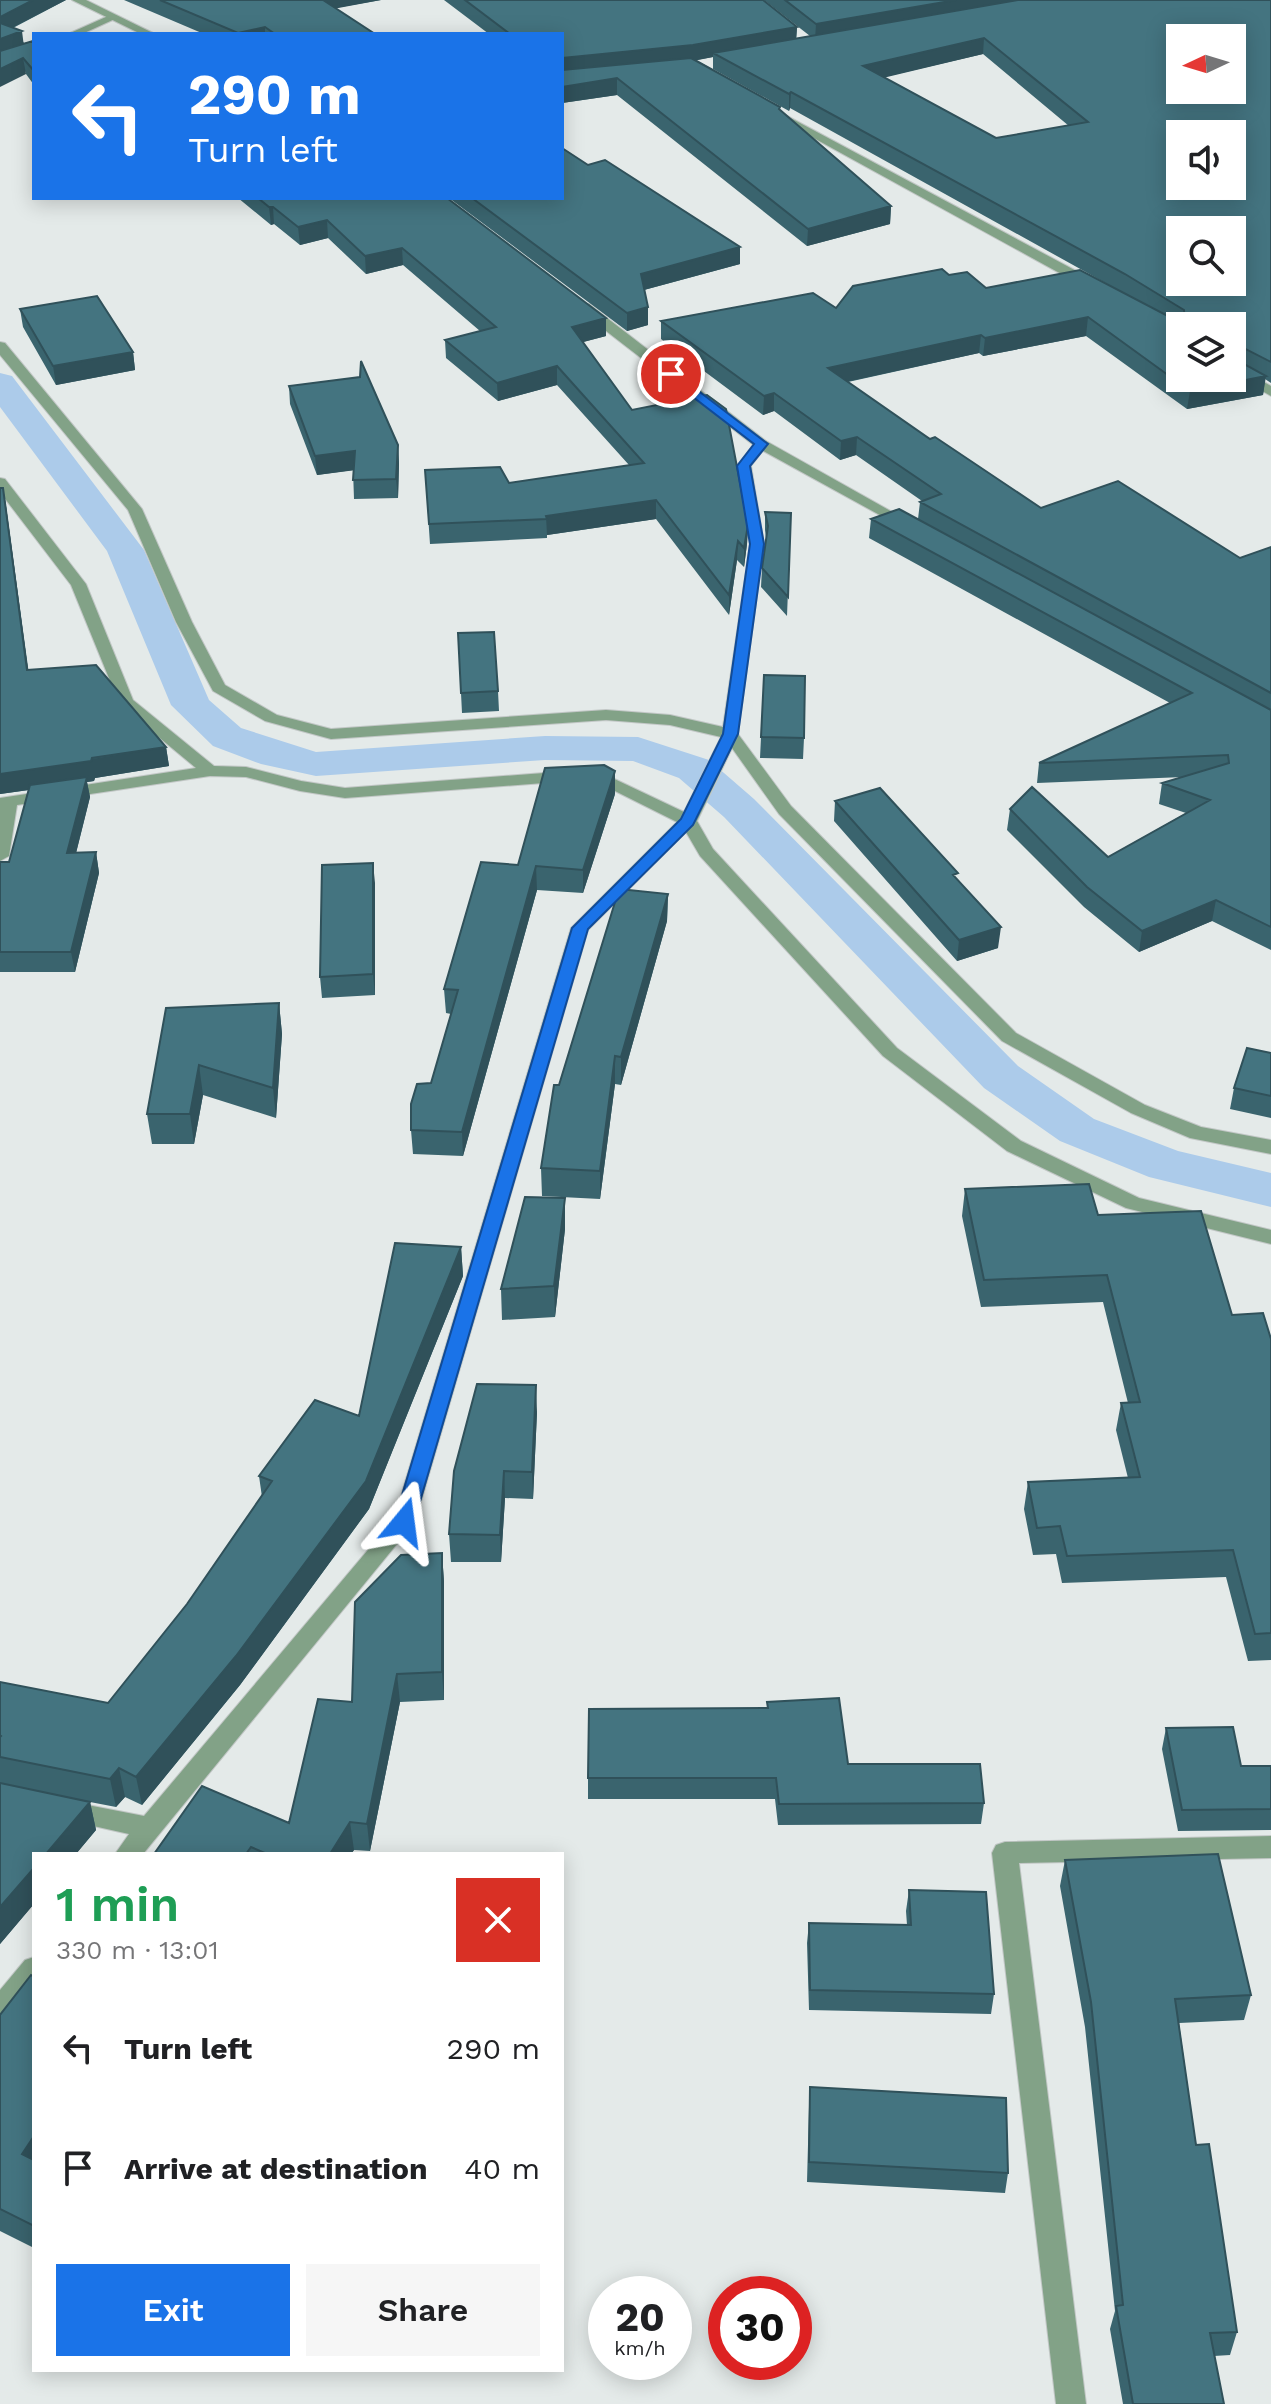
<!DOCTYPE html>
<meta charset="utf-8">
<style>
:root{--surface:#fff;--page:#f6f6f6;--text:#202124;--muted:#757577;--accent:#1a73e8}
body{margin:0;font-family:"Work Sans",sans-serif;background:var(--page);color:var(--text);height:100vh;display:flex;flex-direction:column;font-size:30px;white-space:nowrap}
*{box-sizing:border-box;margin:0}
p{font-size:26px;color:var(--muted)}
.icon{flex:none;width:44px;height:44px;fill:none;stroke:currentColor;stroke-width:2;stroke-linecap:round;stroke-linejoin:round}
.map{position:relative;flex:1;overflow:hidden}
.panel{position:absolute;left:32px;top:1852px;width:532px;height:520px;display:flex;flex-direction:column;background:var(--surface);border-radius:0px;box-shadow:0 4px 20px #0003}
.panel>*{flex:none}
.hud{position:absolute;left:32px;top:32px;width:532px;height:168px;border-radius:0px;box-shadow:0 4px 20px #0003;background:#1a73e8;color:#fff;overflow:hidden}
.needle{width:52px;rotate:266deg}
.fabs{position:absolute;left:1166px;top:24px;display:grid;gap:16px}
.fabs a{display:grid;place-items:center;width:80px;height:80px;border-radius:0px;background:var(--surface);box-shadow:0 4px 20px #0003;font-size:40px}
.speed{position:absolute;left:588px;top:2276px;display:flex;gap:16px;font-size:40px;font-weight:700;text-align:center}
.speed>*{display:grid;place-content:center;width:104px;height:104px;border-radius:50%;background:var(--surface);box-shadow:0 4px 20px #0003;line-height:1}
.speed small{font-size:20px;font-weight:400}
.speed .limit{border:12px solid #d22;background:#fff;color:#111}
.pin{position:absolute;display:grid;place-items:center;width:68px;height:68px;color:#fff;margin:-34px;border:4px solid #fff;border-radius:50%;box-shadow:0 2px 8px #0007}
.me{position:absolute;width:88px;margin:-44px;rotate:16deg;stroke-linejoin:round;filter:drop-shadow(0 0 6px #0008)}
.turn{display:flex;align-items:center;gap:28px;height:168px;padding:0 24px;font-size:36px}
.turn .icon{width:104px;height:104px;stroke-width:2.5}
.turn b{display:block;font-size:56px;line-height:68px}
.round{display:grid;place-items:center;flex:none;width:84px;height:84px;border-radius:0px;background:var(--page)}
.summary{display:flex;align-items:center;justify-content:space-between;height:136px;padding:0 24px}
h1{font-size:48px;font-weight:600;line-height:60px;color:#1e9e55}
.button{display:flex;gap:16px;margin-top:auto;padding:16px 24px}
.button a{flex:1;height:92px;border-radius:0px;background:var(--accent);color:#fff;font-size:32px;font-weight:600;line-height:92px;text-align:center}
.button a+a{background:var(--page);color:var(--text)}
ul{padding:0;list-style:none}
li{display:flex;align-items:center;gap:24px;height:120px;padding:0 24px}
li div{flex:1}
li b{display:block;font-size:30px}
li em{font-style:normal}
.map>svg:first-child{display:block}
.lines{fill:none;stroke-linecap:round;stroke-linejoin:round}
.canal{fill:#accbea;fill-rule:evenodd}
.minor-casing{stroke:#c2c7c6;stroke-width:2}
.tertiary-casing{stroke:#c2c7c6;stroke-width:2}
.minor{fill:#82a287;fill-rule:evenodd}
.tertiary{fill:#82a287;fill-rule:evenodd}
.wall{fill:#3a646e;fill-rule:evenodd}
.shaded-wall{fill:#30515a}
.building{fill:#447480;stroke:#30515a;stroke-width:2;fill-rule:evenodd}
.route{fill:#1a73e8;stroke:#114b97;stroke-width:2}
</style>
<div class="map">
<svg width="1271" height="2404" viewBox="0 0 1271 2404">
<rect width="100%" height="100%" fill="#e4eae9"/>
<g class="lines">
<path class="canal" d="M0 373 12 376 144 550 209 700 241 728 316 752 545 736 638 737 709 760 754 799 1018 1066 1094 1119 1178 1151 1271 1173V1207L1149 1177 1060 1141 984 1088 724 817 679 778 633 761 545 760 316 776 261 764 213 746 171 705 107 551 0 407Z"/>
<g class="minor-casing">
<path id="minor" d="M108 16 117 18 82 34H68Z
M774 109 1095 281 1096 284 1085 287 770 114V110Z
M0 342 5 343 142 509 192 622 225 685 277 715 331 729 606 710 670 715 723 727 750 544 737 466 756 441H766L768 444 751 466 764 544 738 734 791 806 1016 1033 1145 1105 1201 1127 1271 1140V1154L1190 1138 1131 1113 1002 1041 779 814 732 748 697 821 713 849 897 1048 1021 1141 1139 1198 1271 1230V1244L1126 1208 1007 1151 883 1056 700 856 686 832 588 930 415 1522 143 1854H115L129 1834 58 1818 55 1811 58 1804 67 1801 144 1816 394 1519 571 928 677 822 603 785 557 782 345 798 300 791 246 777 210 776 17 805 9 856 0 861V798L196 768 120 705 71 585 0 492V478L5 479 86 584 133 700 214 766 246 767 301 781 345 788 557 772 606 775 684 812 721 737 670 725 606 720 331 739 265 721 213 691 176 622 128 510 0 355Z
M1232 364 1271 386V396L1232 374Z
M1271 1836V1858L1019 1863 1086 2404H1056L992 1853 996 1845 1005 1842Z
M34 1957C34 1983 29 2011 0 2022V1990L25 1960Z"/>
</g>
<g class="tertiary-casing">
<path id="tertiary" d="M72 0H86L155 34H141Z
M579 304H589L766 441 919 527 912 531 907 530 756 447 579 310Z"/>
</g>
<use href="#minor" class="minor"/>
<use href="#tertiary" class="tertiary"/>
</g>
<path class="wall" d="M0 0H66L13 28 24 43 33 41 34 37V85L26 74Z
M124 0H381L335 8 375 34H204Z
M444 0H763L797 27 796 39 810 36 764 0H1271V383L1265 379 1263 395 1187 409 1086 336 983 356 979 353 848 382 930 439 1041 508 1240 558 1271 547V950L1212 921 1139 952 1084 907 1007 830 1010 809 1108 857 1186 813 1159 804 1162 783 1183 777 1037 783 1039 763 1170 703 869 538 871 519H918L920 502 922 501 856 455 840 460 774 411 763 415 661 339V321L836 308 949 275 986 288 1120 291 790 108 789 111 713 69V57L696 60 780 107V110L891 206 890 224 807 246 617 95 562 103V34H489ZM983 54 1069 126 996 138 884 77Z
M238 198H447L606 318V336L583 342 632 410 748 525 747 544 744 567 737 560 729 615 656 519 547 535V538L430 544 425 470 509 483 629 465 557 385 498 401 446 358 445 340 480 331 403 265 366 274 328 238 300 245 274 224 271 225Z
M449 198H562L740 264 644 290 648 307V325L627 331Z
M20 309 133 352 135 370 56 385 23 327Z
M289 386 398 445 399 464 398 498 354 499 353 470 317 475 290 404Z
M0 488H3L6 506 28 670 166 747 169 766 95 778 94 781 87 782 90 797 76 853 96 852 99 873 75 972H0V862H9L29 790 0 794Z
M765 512 791 513 787 616 761 587 762 568 766 538 765 530Z
M458 633 498 691 499 711 462 713Z
M764 675 804 738 803 759 760 758Z
M615 794 583 893 537 890 463 1156 413 1154 411 1130 431 1083 451 1014 446 1013 444 989 518 865Z
M835 801 957 880 998 948 957 961 834 821Z
M375 883V995L322 998 320 977Z
M668 894 667 921 621 1085 615 1084 600 1199 542 1196 541 1168 559 1085Z
M279 1003 282 1034 276 1118 203 1095 194 1144H152L147 1114 166 1008Z
M1271 1053V1118L1230 1109 1234 1088Z
M965 1189 1098 1215 1232 1315 1271 1339V1660L1248 1661 1226 1577 1062 1583 1056 1554 1033 1555 1024 1509 1028 1482 1128 1478 1116 1430 1121 1403H1128L1103 1302 981 1307 962 1216Z
M565 1198V1229L555 1317 502 1320 501 1289Z
M461 1247 463 1276 369 1509 240 1685 142 1805 125 1797 116 1807 90 1802 96 1830 0 1944V1682L108 1703 187 1604 262 1497 259 1476 359 1416Z
M537 1412 533 1499 505 1498 501 1562H451L449 1534Z
M442 1553 444 1582V1700L400 1702 370 1851 354 1850 351 1854H154L289 1823 352 1702Z
M767 1702 848 1764 984 1803 981 1824 778 1825 775 1799H588V1778L767 1708Z
M1166 1728 1241 1766H1271V1830L1178 1831 1162 1749Z
M1065 1860 1251 1995 1244 2020 1179 2023 1196 2145 1237 2332 1230 2355 1214 2356 1224 2404H1123L1110 2329 1115 2311 1085 2027 1060 1886Z
M909 1890 994 1994 991 2014 809 2010 807 1943 809 1923 907 1925 906 1911Z
M34 1977V2248L0 2231V2015Z
M810 2087 1008 2173 1005 2193 807 2182 809 2107Z"/>
<path class="shaded-wall" d="M33 0H66L0 34V17Z
M316 0H381L317 12Z
M956 0H1048L815 40 816 24Z
M265 27V34H238V33Z
M797 27 796 43 713 53V57L693 61 562 75V58Z
M22 31 24 47 0 56V39Z
M984 38 983 54 862 83 863 66Z
M23 58 26 74 0 87V69Z
M617 78V95L562 103V87Z
M791 92 790 108 789 111V94Z
M891 206 890 224 807 246 808 229Z
M269 207H273L274 224 271 225Z
M327 220 328 238 300 245 298 227Z
M740 247V264L640 291 641 274Z
M402 248 403 265 366 274 365 256Z
M648 307V325L627 331V313Z
M1088 317 1086 336 983 356 985 338Z
M606 318V336L572 345V327Z
M981 335 979 353 827 386 828 368Z
M133 352 135 370 56 385 53 366Z
M557 366V385L498 401 497 383Z
M1266 376 1263 395 1187 409 1190 391Z
M774 393V411L763 415 764 396Z
M857 437 856 455 840 460 841 441Z
M398 445 399 464 398 498 396 479Z
M355 451 356 470 317 475 315 456Z
M3 488 6 506 31 689 27 670Z
M656 500V519L547 535 546 516Z
M748 525 747 544 744 567V548Z
M738 541 737 560 729 615V595Z
M166 747 169 766 95 778 94 781 87 782 90 797 71 873 67 853 85 782 0 794V774Z
M615 771V794L583 893V870Z
M96 852 99 873 75 972 71 952Z
M373 863 375 883V995L373 974Z
M536 866 537 890 463 1156 462 1132Z
M668 894 667 921 621 1085V1057Z
M1216 900 1212 921 1139 952 1142 931Z
M1001 927 998 948 957 961 959 940Z
M279 1003 282 1034 276 1118 273 1088Z
M615 1056V1084L600 1199V1171Z
M199 1065 203 1095 194 1144 190 1114Z
M565 1198V1229L555 1317 554 1286Z
M461 1247 463 1276 369 1509 240 1685 142 1805 136 1777 236 1656Z
M536 1385 537 1412 533 1499 532 1472Z
M504 1471 505 1498 501 1562 500 1535Z
M442 1553 444 1582V1700L442 1672Z
M397 1674 400 1702 370 1851 367 1824Z
M119 1768 125 1797 116 1807 110 1779Z
M90 1802 96 1830 76 1854H46Z
M350 1822 354 1850 351 1854H330Z
M34 1868V1904L0 1944V1907Z
M34 2136V2174L22 2154Z"/>
<path class="building" d="M0 0H33L0 17Z
M160 0H323L375 34H275L265 27 238 33Z
M465 0H763L797 27 693 45 562 58V34H510Z
M785 0H956L816 24Z
M1018 0H1271V362L1234 343 1233 358 1266 376 1190 391 1088 317 985 338 981 335 828 368 930 439 935 437 1041 508 1118 481 1240 558 1271 547V693L920 502 941 494 857 437 841 441 774 393 764 396 661 321 813 293 836 308 853 286 942 269 949 275 967 272 986 288 1080 270 1185 325 1184 310 1125 274 791 92 789 94 713 53ZM984 38 1088 122 996 138 863 66ZM1180 38H1232V90H1180ZM1180 134H1232V186H1180ZM1180 230H1232V282H1180ZM1180 326H1232V378H1180Z
M0 23 22 31 0 39Z
M34 37V71L23 58 0 69V51L33 41Z
M691 58 780 107 779 109 891 206 808 229 617 78 562 87V70Z
M562 148 588 165 605 160 740 247 641 274 648 307 627 313 472 198H562Z
M258 198H447L606 318 572 327 632 410 707 395 726 409 748 525 744 548 738 541 729 595 656 500 546 516 547 519 429 524 425 470 500 467 509 483 644 463 557 366 497 383 445 340 496 327 402 248 365 256 327 220 298 227 273 207H269Z
M97 296 133 352 53 366 20 309Z
M361 361 398 445 396 479 353 480 355 451 315 456 289 386 360 377Z
M0 488H3L27 670 96 665 166 747 92 758 91 761 0 774Z
M899 509 1271 710V927L1216 900 1142 931 1087 887 1010 809 1032 787 1108 857 1210 800 1162 783 1229 763 1228 755 1039 763 1192 693 871 519Z
M765 512 791 513 788 597 762 568 768 526Z
M494 632 498 691 461 693 458 633Z
M764 675 805 676 804 738 761 737Z
M604 765 615 771 583 870 536 866 462 1132 411 1130V1104L417 1084 431 1083 458 990 444 989 481 862 518 865 545 768Z
M87 777 67 853 96 852 71 952H0V862H9L30 785Z
M880 788 958 873 953 875 1001 927 959 940 835 801Z
M373 863V974L320 977 322 865Z
M619 889 668 894 621 1057 615 1056 600 1171 541 1168 554 1085H559Z
M279 1003 273 1088 199 1065 190 1114H147L166 1008Z
M1247 1048 1271 1053V1096L1234 1088Z
M1089 1184 1098 1215 1201 1211 1232 1315 1263 1313 1271 1339V1633L1255 1634 1233 1550 1067 1556 1060 1526 1037 1528 1028 1482 1140 1477 1121 1403 1140 1402 1107 1275 984 1280 965 1189Z
M525 1197 565 1198 554 1286 501 1289Z
M395 1243 461 1247 366 1481 236 1656 136 1777 119 1768 110 1779 0 1757V1737L1 1736 0 1735V1682L108 1703 187 1604 272 1481 259 1476 315 1400 359 1416Z
M477 1384 536 1385 532 1472 504 1471 500 1535 449 1534 454 1471Z
M442 1553V1672L397 1674 367 1824 350 1822 330 1854H267L251 1847 246 1854H154L202 1786 289 1823 318 1699 352 1702 355 1602 401 1555Z
M839 1698 848 1764H980L984 1803 779 1804 776 1778H588L589 1709 768 1708 767 1702Z
M1233 1727 1241 1766H1271V1809L1182 1810 1166 1728Z
M0 1783 90 1802 46 1854H34V1868L0 1907Z
M1218 1854 1251 1995 1175 1999 1196 2145 1209 2144 1237 2332 1210 2333 1224 2404H1133L1116 2306 1123 2305 1091 2002 1065 1860Z
M909 1890 986 1892 994 1994 810 1990 809 1923 911 1925Z
M31 1975 34 1977V2136L22 2154 34 2160V2226L0 2209V2015Z
M810 2087 1006 2098 1008 2173 809 2162Z"/>
<path class="route" d="M671 370 768 444 750 466 764 544 738 734 693 825 588 929 414 1522 411 1528H397L394 1522 572 928 681 819 723 734 750 544 737 466 754 444 667 377 665 374Z"/>
</svg>
<div class="fabs">
<a><svg class="needle" viewBox="-14 -14 28 28"><path d="M0-13l5 13h-10z" fill="#e53935"/><path d="M0 13l5-13h-10z" fill="#757577"/></svg></a>
<a><svg class="icon" aria-label="sound" viewBox="0 0 24 24"><path d="M4 9h4l5-4v14l-5-4H4zM17 9q2 3 0 6"/></svg></a>
<a><svg class="icon" aria-label="search" viewBox="0 0 24 24"><circle cx="10" cy="10" r="6"/><path d="M15 15l6 6"/></svg></a>
<a><svg class="icon" aria-label="layers" viewBox="0 0 24 24"><path d="M12 4l9 5-9 5-9-5zM3 14l9 5 9-5"/></svg></a>
</div>
<div class="speed"><div>20<small>km/h</small></div><div class="limit">30</div></div>
<div class="pin" style="left:671px;top:374px;background:#d93025"><svg class="icon" aria-label="arrive" viewBox="0 0 24 24"><path d="M6 21V4h12l-3 4 3 4H6"/></svg></div>
<svg class="me" style="left:404px;top:1522px" viewBox="-20 -20 40 40"><path d="M0-17L14 15 0 8-14 15z" fill="#1a73e8" stroke="#fff" stroke-width="4"/></svg>
<div class="hud">
<div class="turn"><svg class="icon" aria-label="left" viewBox="0 0 24 24"><path d="M17 20v-9H6M10 6l-5 5 5 5"/></svg><div><b>290 m</b>Turn left</div></div>
</div>
<section class="panel">
<div class="summary"><div><h1>1 min</h1><p>330 m · 13:01</p></div><a class="round" style="background:#d93025;color:#fff"><svg class="icon" aria-label="close" viewBox="0 0 24 24"><path d="M6 6l12 12M18 6L6 18"/></svg></a></div>
<ul>
<li><svg class="icon" aria-label="left" viewBox="0 0 24 24"><path d="M17 20v-9H6M10 6l-5 5 5 5"/></svg><div><b>Turn left</b></div><em>290 m</em></li>
<li><svg class="icon" aria-label="arrive" viewBox="0 0 24 24"><path d="M6 21V4h12l-3 4 3 4H6"/></svg><div><b>Arrive at destination</b></div><em>40 m</em></li>
</ul>
<div class="button"><a>Exit</a><a>Share</a></div>
</section>
</div>
